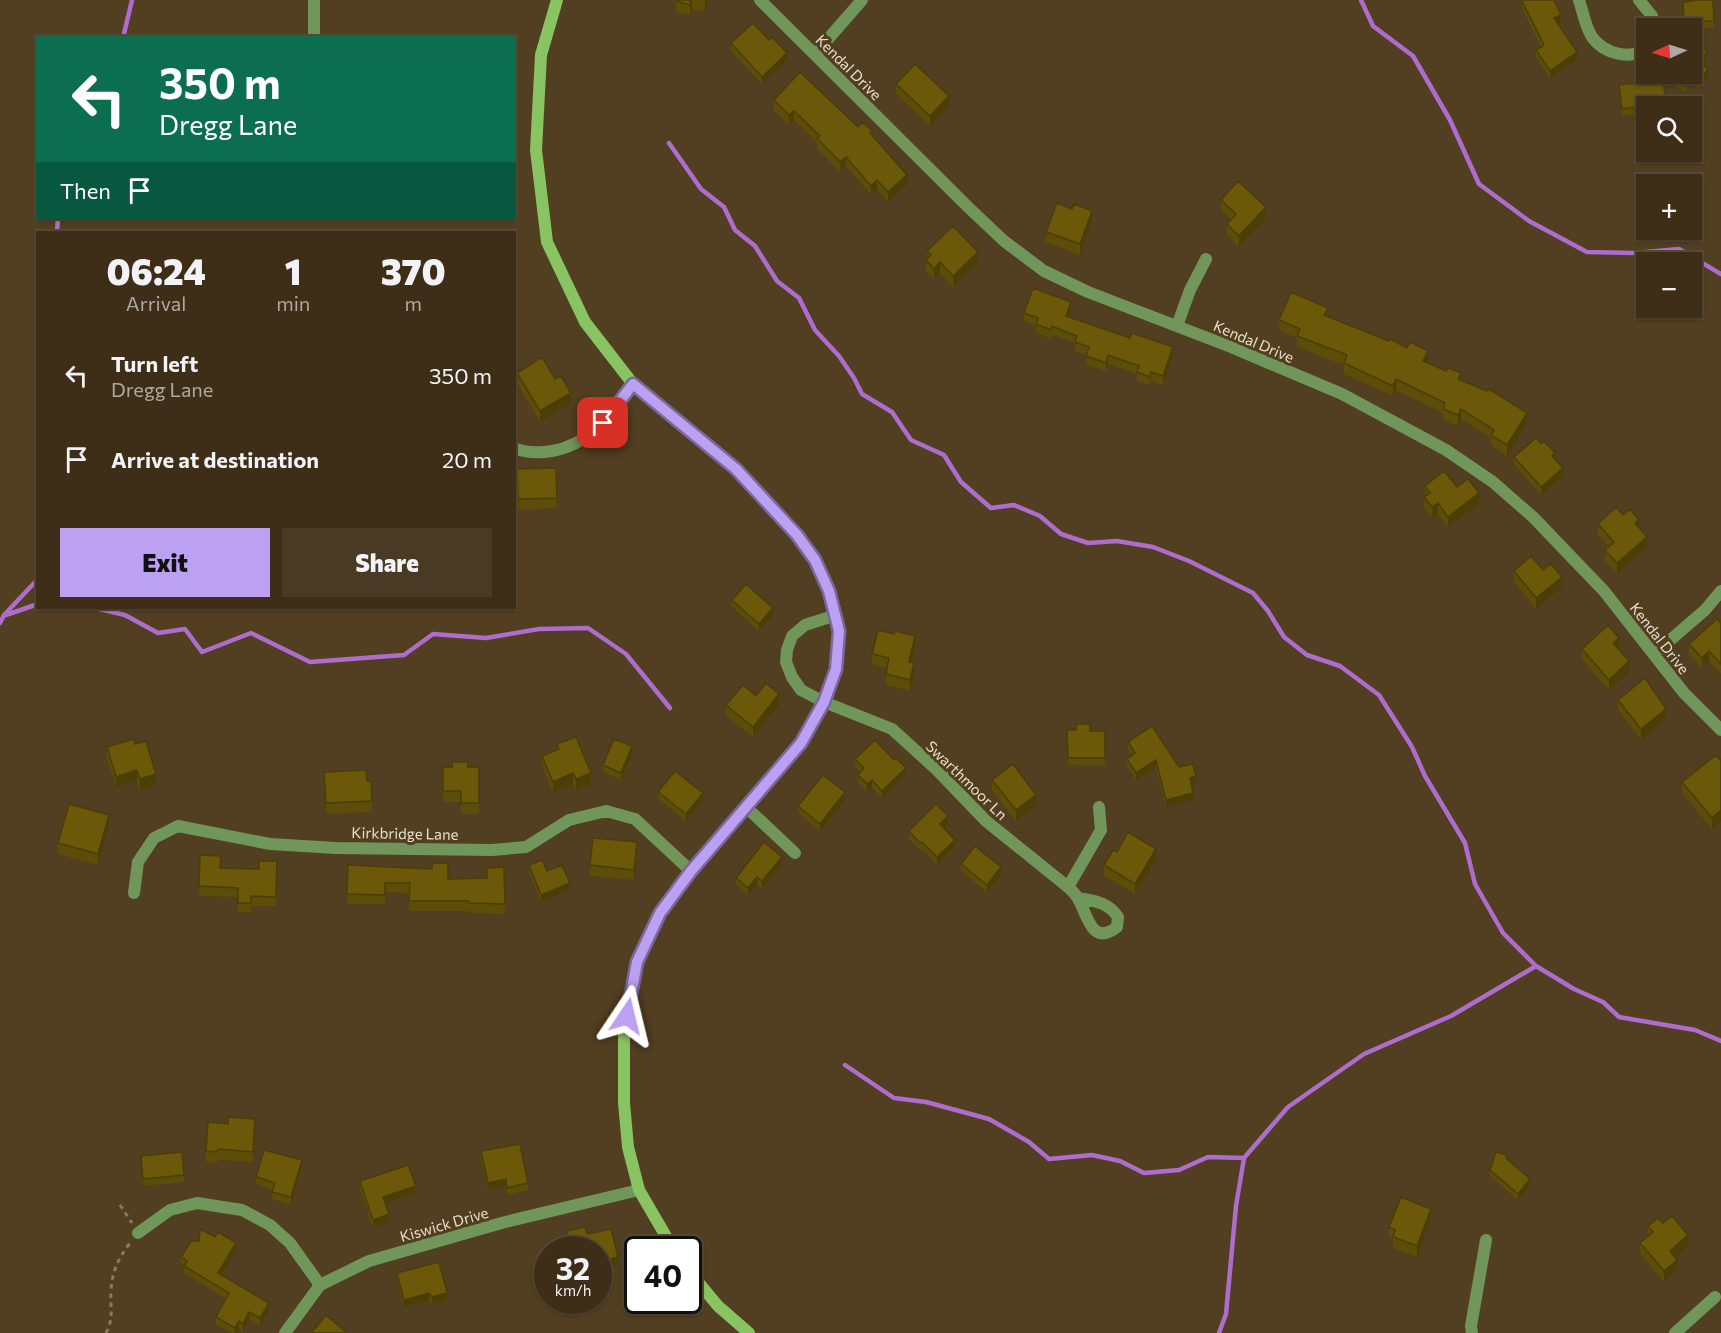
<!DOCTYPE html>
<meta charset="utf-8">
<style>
:root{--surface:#3e2e18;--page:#493a25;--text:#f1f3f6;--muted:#ada8a2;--line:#574a37;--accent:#bca0f2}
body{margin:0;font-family:Commissioner,sans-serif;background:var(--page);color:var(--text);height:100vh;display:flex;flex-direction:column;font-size:22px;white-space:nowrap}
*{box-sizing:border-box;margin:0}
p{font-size:20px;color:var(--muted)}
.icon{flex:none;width:33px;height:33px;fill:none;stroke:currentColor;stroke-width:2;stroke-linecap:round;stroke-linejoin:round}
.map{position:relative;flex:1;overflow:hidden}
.side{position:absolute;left:36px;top:231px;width:480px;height:378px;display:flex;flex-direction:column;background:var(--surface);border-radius:0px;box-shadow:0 2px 4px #0004,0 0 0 2px var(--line)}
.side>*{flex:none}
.top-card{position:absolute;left:36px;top:36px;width:480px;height:183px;border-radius:0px;box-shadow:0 2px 4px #0004,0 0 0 2px var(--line);background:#0b6e4f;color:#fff;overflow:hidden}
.needle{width:39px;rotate:266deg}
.fabs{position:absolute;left:1636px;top:18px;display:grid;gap:12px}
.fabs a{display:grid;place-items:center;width:66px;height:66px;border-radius:0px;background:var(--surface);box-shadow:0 2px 4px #0004,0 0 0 2px var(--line);font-size:30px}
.speed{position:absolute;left:534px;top:1236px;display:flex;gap:12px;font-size:30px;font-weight:700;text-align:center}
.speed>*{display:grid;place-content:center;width:78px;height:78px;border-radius:50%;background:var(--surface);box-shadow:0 2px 4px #0004,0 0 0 2px var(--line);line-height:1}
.speed small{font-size:15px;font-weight:400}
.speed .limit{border:3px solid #111;border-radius:9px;background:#fff;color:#111}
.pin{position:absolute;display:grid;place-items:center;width:51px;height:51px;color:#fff;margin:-26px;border-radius:12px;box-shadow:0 3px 9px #0006}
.me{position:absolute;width:66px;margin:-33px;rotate:10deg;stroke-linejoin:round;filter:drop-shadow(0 0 4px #0008)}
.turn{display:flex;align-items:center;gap:21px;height:126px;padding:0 24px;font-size:27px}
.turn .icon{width:78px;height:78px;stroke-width:2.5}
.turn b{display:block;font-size:42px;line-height:51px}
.then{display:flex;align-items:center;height:57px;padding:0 24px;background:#0003;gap:12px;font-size:22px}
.eta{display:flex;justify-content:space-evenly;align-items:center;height:102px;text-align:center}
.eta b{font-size:36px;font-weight:800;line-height:42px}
.action{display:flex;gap:12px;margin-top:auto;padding:12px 24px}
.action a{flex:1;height:69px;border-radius:0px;background:var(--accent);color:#111;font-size:24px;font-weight:800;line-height:69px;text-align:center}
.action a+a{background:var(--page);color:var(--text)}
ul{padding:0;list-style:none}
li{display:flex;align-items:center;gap:18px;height:84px;padding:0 24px}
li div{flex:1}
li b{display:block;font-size:22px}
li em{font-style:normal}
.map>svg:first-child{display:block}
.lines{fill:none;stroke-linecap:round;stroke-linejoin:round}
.stream{stroke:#ae6dcd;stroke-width:4.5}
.path{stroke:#8a7960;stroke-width:3;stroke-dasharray:4.5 4.5;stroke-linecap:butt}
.street{stroke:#709659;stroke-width:12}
.secondary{stroke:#88c461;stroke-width:12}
.wall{fill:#5c4d08}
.shaded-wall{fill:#4b3e06}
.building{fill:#6b5909;stroke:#4b3e06;stroke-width:1.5}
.route-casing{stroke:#7a689d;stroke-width:15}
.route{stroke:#bca0f2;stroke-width:10}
.labels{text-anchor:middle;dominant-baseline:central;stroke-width:6;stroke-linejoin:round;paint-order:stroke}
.street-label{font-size:15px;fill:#e9ddcc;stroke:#523e20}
</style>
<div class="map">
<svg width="1721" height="1333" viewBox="0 0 1721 1333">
<rect width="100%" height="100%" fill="#523e20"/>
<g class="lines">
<path class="stream" d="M1361 0 1373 26 1413 56 1450 120 1479 184 1529 221 1587 252 1635 253 1679 249 1721 274
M123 38 132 0
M669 143 701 189 724 207 735 230 755 246 777 281 799 298 815 330 839 356 854 378 862 394 892 412 911 440 944 455 961 482 991 508 1014 505 1040 516 1061 534 1088 543 1117 541 1153 547 1189 561 1253 593 1268 611 1284 637 1307 655 1340 666 1379 695 1412 747 1425 776 1465 843 1475 884 1503 933 1536 966 1574 989 1603 1002 1619 1017 1695 1030 1721 1041
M57 232 58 218
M95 608 125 615 158 633 185 629 202 652 251 633 310 662 404 655 433 634 486 638 539 629 588 628 626 654 670 708
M6 615 38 604
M0 623 4 615 38 579
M845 1065 894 1098 926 1102 989 1119 1029 1142 1049 1159 1092 1155 1120 1161 1144 1173 1179 1170 1208 1157 1244 1158 1288 1107 1364 1054 1451 1016 1536 966
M1219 1333 1226 1314 1236 1206 1244 1158"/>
<path class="path" d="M120 1205 132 1223
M106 1333C114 1319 110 1307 111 1291 112 1271 118 1259 130 1243"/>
<path class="street" d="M760 0 967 206 1004 241 1044 271 1088 292 1231 347 1342 394 1446 450 1493 482 1533 517 1604 591 1684 693 1721 730
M1579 0C1583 12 1585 26 1592 37 1603 53 1632 62 1647 47
M1639 0 1652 16 1655 28
M314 38V0
M815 54 862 0
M1177 326 1190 290 1206 259
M514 448C526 453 540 453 552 451 592 444 610 414 633 384
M836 615 805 625 792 636 787 650 786 662 792 677 801 690 824 702 892 729 937 770 986 821 1068 887C1071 890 1075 893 1077 897 1087 911 1090 948 1117 927L1118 917C1108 902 1095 901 1078 898
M1654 654 1705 610 1721 591
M746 807 795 853
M1068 887 1101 830 1099 807
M134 893 138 862 154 838 178 826 270 844 336 848 492 850 526 847 569 820 606 811 635 819 691 871
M138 1233 170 1210 197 1203 242 1210 270 1225 290 1243 320 1285
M285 1333 320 1285 369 1261 505 1222 639 1190
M1472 1333 1471 1326 1486 1240
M1675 1333 1715 1297"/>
<path class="secondary" d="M557 0 541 55 536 150 547 242 585 322 633 384 736 469 797 535 815 560 829 591 839 631 836 669 828 693 801 743 691 871 660 913 637 962 624 1034V1103L628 1147 639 1190 674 1250
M688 1270 718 1306 749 1333"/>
</g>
<path class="wall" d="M671 0H708L705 12 692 9 690 15 676 12V1Z
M1713 0 1714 28 1692 29V28H1684L1683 2Z
M1522 1 1561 22 1558 24 1577 60 1550 78 1536 57V50L1541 47 1522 8Z
M731 43 787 60 762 84 731 51Z
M1707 58 1703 65 1708 75 1700 89 1692 84 1687 93 1666 82V74Z
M896 84 949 106 930 126 896 94Z
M1619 85 1666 103V106H1647V113L1622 116Z
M774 100 858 127 872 136 907 185 888 202 877 189 871 195 846 166 840 171 817 148V143L794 120 789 125 774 110Z
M1221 200 1266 218 1239 247 1227 235V224L1231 220 1221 210Z
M1072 209 1092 221 1080 255 1046 242V232Z
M927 251 978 263 953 287 940 273 934 279 926 271V260L927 259Z
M1071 311 1068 317 1173 356 1163 385 1151 381 1150 385 1137 381V374L1108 364 1106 371 1086 365 1087 355 1075 351V343L1052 335 1051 339 1036 333V326L1024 321V313Z
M1328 317 1428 362 1427 363 1461 380 1527 424 1507 456 1491 445V438L1461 419 1458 426 1443 420V413L1396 390 1393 396 1344 374V365L1297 347V338L1279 330V320Z
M517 373 571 404 540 422 517 383Z
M1514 457 1555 460 1563 476 1541 495 1514 464Z
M556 468 557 508 518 510 517 469Z
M1425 486 1457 487 1479 504 1448 527 1438 514 1432 518 1424 508Z
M1623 515 1639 528 1647 547 1617 574 1605 561V550L1609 547 1598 534V524Z
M1543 570 1562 587 1536 609 1514 582V571Z
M732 600 773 615 759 631 732 607Z
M1721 623V674L1709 661 1702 668 1689 655V644Z
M915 646 911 663 914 674 910 691 886 685V674L887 668 872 664V654Z
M1619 648 1618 649 1629 672 1609 690 1582 660V649Z
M756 696 779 705 753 737 726 716V705Z
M1618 700 1666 720 1641 740 1618 710Z
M1067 730 1105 731V766L1068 765Z
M1128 742 1179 767 1196 784 1191 785 1193 800 1166 807 1156 767 1136 780 1127 766V759L1132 755 1128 750Z
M135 744 156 785 140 790 137 781 116 787 107 758V747Z
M557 744 591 784 576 790 573 784 553 792 542 766V756L557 750Z
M632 753 621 780 603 772V765Z
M855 759 906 775 882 798 872 787 867 791 858 782V775L861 772 855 766Z
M1721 761V821L1712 829 1682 793V782Z
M443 767H479V814H461V802H443Z
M324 772 367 781 372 801V812L326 814Z
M992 780 1036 806 1016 821 992 791Z
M658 792 703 800 686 821 658 799Z
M845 800 820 831 798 813V806Z
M948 823 943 827 955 847 937 865 922 849 920 850 909 838V831Z
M109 826 98 865 58 854V843Z
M1117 852 1156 860 1135 894 1104 876V865Z
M637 853 634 880 590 876V865Z
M200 855 221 868 259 869 277 861 276 906H251V913L238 912V897L199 896Z
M782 864 762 888 757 884 748 895 736 885V878Z
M961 864 1001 875 987 892 961 871Z
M348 865 448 879 487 878 504 867 505 914 469 913V911H409L410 893 385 892V904H347Z
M529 865 547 871 570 890 541 902 529 872Z
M255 1130 253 1162 218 1160 217 1163 206 1162V1151Z
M481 1151 528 1183V1190L507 1195 506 1186 488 1190 481 1159Z
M141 1156 184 1175V1182L143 1186Z
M302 1167 291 1205 272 1199 273 1190 256 1184V1177Z
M1490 1170 1530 1185 1518 1200 1490 1176Z
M360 1181 416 1193 385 1203 389 1222 373 1227 360 1188Z
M1431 1219 1417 1257 1393 1248V1239L1389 1238V1227Z
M1663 1223 1688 1246 1675 1257 1677 1270 1664 1282 1640 1254V1243L1648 1235V1226Z
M567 1231 587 1234 618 1264 611 1266V1273L598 1250H569L567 1239Z
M236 1251 222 1275 269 1310 260 1326 249 1319 243 1331 239 1329 237 1333H231L216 1324V1317L226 1299 184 1273V1266L181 1265V1257Z
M397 1273 447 1300 432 1304 429 1300 404 1307 397 1280Z"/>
<path class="shaded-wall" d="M692 0V9L690 15V5Z
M706 0H708L705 12V1Z
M1561 15V22L1554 25V18Z
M1707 51V58L1700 71V64Z
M1577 52V60L1550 78V71Z
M787 53V60L762 84V77Z
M1708 68V75L1700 89V82Z
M1692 77V84L1687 93V86Z
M949 96V106L930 126V116Z
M794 111V120L789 125V115Z
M846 157V166L840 171V162Z
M907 175V185L888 202V192Z
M877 180V189L871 195V186Z
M1266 207V218L1239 247V236Z
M1092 211V221L1080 255V244Z
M978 252V263L953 287V276Z
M940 262V273L934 279V269Z
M1071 302V311L1066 324V316Z
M1173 347V356L1163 385V376Z
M1428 351V362L1423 372V361Z
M1108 355V364L1106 371V363Z
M1151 372V381L1150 385V377Z
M1396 379V390L1393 396V386Z
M571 393V404L540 422V411Z
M1461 409V419L1458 426V415Z
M1527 413V424L1507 456V445Z
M1563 468V476L1541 495V487Z
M1479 493V504L1448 527V517Z
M1438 503V514L1432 518V507Z
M1639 520V530L1635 523Z
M1647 537V547L1617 574V563Z
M1562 577V587L1536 609V598Z
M773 608V615L759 631V624Z
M915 636V646L909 673V662Z
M1619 638V648L1613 654V643Z
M1709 651V661L1702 668V658Z
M1629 661V672L1609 690V680Z
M914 663V674L910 691V680Z
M779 694V705L753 737V727Z
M1666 709V720L1641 740V729Z
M632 746V753L621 780V773Z
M1156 760V767L1136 780V773Z
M906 768V775L882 798V791Z
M137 770V781L116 787V777Z
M573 773V784L553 792V782Z
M591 773V784L576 790V779Z
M156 774V785L140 790V779Z
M1196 776V784L1190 785V778Z
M872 780V787L867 791V784Z
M845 792V800L820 831V824Z
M703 793V800L686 821V814Z
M1193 793V800L1166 807V800Z
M1036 795V806L1016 821V810Z
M1721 810V821L1712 829V818Z
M109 815V826L98 865V854Z
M948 816V823L940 831V824Z
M955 840V847L937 865V857Z
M637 842V853L634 880V870Z
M1156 849V860L1135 894V884Z
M782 857V864L762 888V881Z
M1001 867V875L987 892V885Z
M757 877V884L748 895V888Z
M570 883V890L541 902V895Z
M255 1119V1130L253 1162V1152Z
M302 1160V1167L291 1205V1197Z
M506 1179V1186L488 1190V1183Z
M1530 1179V1185L1518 1200V1194Z
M416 1186V1193L383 1204V1197Z
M1431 1209V1219L1417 1257V1246Z
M389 1214V1222L373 1227V1220Z
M1688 1235V1246L1670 1262V1251Z
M236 1243V1251L218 1280V1273Z
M618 1257V1264L611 1266V1273L598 1276V1268L610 1259Z
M1677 1260V1270L1664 1282V1271Z
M429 1293V1300L404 1307V1300Z
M447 1293V1300L432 1304V1297Z
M269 1303V1310L260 1326V1318Z
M249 1312V1319L243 1331V1324Z
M239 1321V1329L237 1333H235V1328Z"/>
<path class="building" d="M676 0H691L690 5 676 1Z
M1524 0H1554L1561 15 1554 18 1577 52 1550 71 1536 50 1544 45 1522 1Z
M1693 0H1713L1714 21 1684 22 1683 2 1693 1Z
M753 23 769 40 772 37 787 53 762 77 731 43Z
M1692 43 1707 51 1700 64 1708 68 1700 82 1692 77 1687 86 1666 74H1692Z
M915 64 949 96 930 116 896 84Z
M800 72 858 127 863 122 872 131 870 133 907 175 888 192 877 180 871 186 846 157 840 162 817 138 820 136 794 111 789 115 774 100Z
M1663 80 1666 103 1622 109 1619 85Z
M1238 181 1266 207 1239 236 1227 224 1236 214 1221 200Z
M1057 203 1072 209 1074 204 1092 211 1080 244 1046 232Z
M953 226 978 252 953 276 940 262 934 269 926 260 931 255 927 251Z
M1033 288 1071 302 1066 316 1130 338 1132 333 1173 347 1163 376 1151 372 1150 377 1137 372 1139 366 1108 355 1106 363 1086 356 1089 347 1075 342 1077 336 1052 326 1051 330 1036 324 1038 318 1024 313Z
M1291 292 1328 308 1324 315 1389 341 1390 339 1407 348 1410 342 1428 351 1423 361 1446 371 1448 368 1461 373 1458 379 1487 391 1489 389 1527 413 1507 445 1491 435 1494 430 1461 409 1458 415 1443 409 1445 403 1396 379 1393 386 1344 363 1347 355 1297 336 1300 329 1279 320Z
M542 357 555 379 561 376 571 393 540 411 517 373Z
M1536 438 1541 444 1544 441 1555 453 1552 456 1563 468 1541 487 1514 457Z
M556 468 557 498 518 499 517 469Z
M1444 471 1457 487 1468 479 1479 493 1448 517 1438 503 1432 507 1424 497 1430 493 1425 486Z
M1616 507 1623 515 1630 509 1639 520 1635 523 1647 537 1617 563 1605 550 1614 542 1598 524Z
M1531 556 1543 570 1551 564 1562 577 1536 598 1514 571Z
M746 584 773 608 759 624 732 600Z
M1717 619 1721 623V664L1709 651 1702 658 1689 644Z
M1608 625 1619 638 1613 643 1629 661 1609 680 1582 649Z
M878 630 894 634 895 631 915 636 909 662 914 663 910 680 886 674 889 658 872 654Z
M1645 678 1666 709 1641 729 1618 700Z
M766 683 779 694 753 727 726 705 743 685 756 696Z
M1076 724H1090V731H1105V758H1068L1067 730H1076Z
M1152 726 1179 767 1193 764 1196 776 1190 778 1193 793 1166 800 1156 760 1136 773 1127 759 1135 753 1128 742Z
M576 737 591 773 576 779 573 773 553 782 542 756 559 749 557 744Z
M134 739 135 744 146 741 156 774 140 779 137 770 116 777 107 747Z
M614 739 632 746 621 773 603 765Z
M875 740 894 760 896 758 906 768 882 791 872 780 867 784 858 775 864 768 855 759Z
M1716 755 1721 761V810L1712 818 1682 782Z
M452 762H468V767H479V803H461V791H443V767H452Z
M1013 764 1036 795 1016 810 992 780Z
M366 770 367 781H371L372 801 326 803 324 772Z
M675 771 703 793 686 814 658 792Z
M823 775 845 792 820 824 798 806Z
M69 804 109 815 98 854 58 843Z
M936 804 948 816 940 824 955 840 937 857 922 842 920 843 909 831Z
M1128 832 1156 849 1135 884 1104 865 1113 850 1117 852Z
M593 838 637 842 634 870 590 865Z
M764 842 782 857 762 881 757 877 748 888 736 878Z
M975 846 1001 867 987 885 961 864Z
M200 855 221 856 220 868 259 869V861H277L276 897 251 896V903H238V888L199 886Z
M542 860 547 871 562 865 570 883 541 895 529 865Z
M432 863H448V879L487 878V868L504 867 505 904 469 903V901H409L410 883H385V895L347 894 348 865 432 869Z
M228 1117 255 1119 253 1152 218 1149 217 1152 206 1151 208 1122 228 1124Z
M520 1144 528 1183 507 1188 506 1179 488 1183 481 1151Z
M264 1150 302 1160 291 1197 272 1192 275 1183 256 1177Z
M182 1152 184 1175 143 1179 141 1156Z
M1496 1152 1507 1155 1506 1158 1530 1179 1518 1194 1490 1170Z
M408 1165 416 1186 383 1197 389 1214 373 1220 360 1181Z
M1401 1197 1431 1209 1417 1246 1393 1237 1395 1230 1389 1227Z
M1672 1216 1688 1235 1670 1251 1677 1260 1664 1271 1640 1243 1653 1232 1648 1226 1658 1218 1663 1223Z
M585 1227 587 1234 611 1229 618 1257 610 1259 611 1265 598 1268V1250H571L567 1231Z
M200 1229 215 1237 218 1232 236 1243 218 1273 269 1303 260 1318 249 1312 243 1324 239 1321 235 1328 216 1317 229 1293 184 1266 187 1261 181 1257 191 1241H199Z
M439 1262 447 1293 432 1297 429 1293 404 1300 397 1273Z
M326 1315 347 1333H314L312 1332Z"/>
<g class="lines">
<g class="route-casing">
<path id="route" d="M603 423 633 384 736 469 797 535 815 560 829 591 839 631 836 669 824 702 801 743 691 871 660 913 637 962 627 1016"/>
</g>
<use href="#route" class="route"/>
</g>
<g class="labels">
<g class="street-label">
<text transform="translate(849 67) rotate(45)">Kendal Drive</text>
<text transform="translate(1254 341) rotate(23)">Kendal Drive</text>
<text transform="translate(1660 638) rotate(52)">Kendal Drive</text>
<text transform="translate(967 780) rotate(44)">Swarthmoor Ln</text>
<text transform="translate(405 833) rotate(1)">Kirkbridge Lane</text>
<text transform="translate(444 1224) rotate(-16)">Kiswick Drive</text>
</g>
</g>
</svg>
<div class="fabs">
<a><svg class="needle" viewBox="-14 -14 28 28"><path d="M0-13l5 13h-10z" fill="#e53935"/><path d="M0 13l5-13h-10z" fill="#ada8a2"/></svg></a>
<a><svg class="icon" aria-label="search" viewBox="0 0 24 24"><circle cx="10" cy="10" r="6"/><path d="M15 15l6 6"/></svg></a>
<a>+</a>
<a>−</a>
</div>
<div class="speed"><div>32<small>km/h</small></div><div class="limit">40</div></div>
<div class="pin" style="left:603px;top:423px;background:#d93025"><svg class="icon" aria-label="arrive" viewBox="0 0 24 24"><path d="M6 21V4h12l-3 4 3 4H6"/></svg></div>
<svg class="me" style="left:627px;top:1016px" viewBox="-20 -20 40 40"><path d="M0-17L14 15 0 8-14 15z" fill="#bca0f2" stroke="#fff" stroke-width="4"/></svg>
<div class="top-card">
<div class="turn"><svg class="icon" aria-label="left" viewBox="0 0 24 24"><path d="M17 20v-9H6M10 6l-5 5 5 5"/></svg><div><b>350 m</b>Dregg Lane</div></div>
<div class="then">Then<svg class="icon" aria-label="arrive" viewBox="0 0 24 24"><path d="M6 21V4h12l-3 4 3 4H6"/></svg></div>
</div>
<section class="side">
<div class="eta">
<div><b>06:24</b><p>Arrival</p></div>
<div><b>1</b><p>min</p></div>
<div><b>370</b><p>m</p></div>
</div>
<ul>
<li><svg class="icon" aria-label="left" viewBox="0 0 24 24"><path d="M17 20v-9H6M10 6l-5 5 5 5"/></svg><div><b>Turn left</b><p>Dregg Lane</p></div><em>350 m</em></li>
<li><svg class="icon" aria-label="arrive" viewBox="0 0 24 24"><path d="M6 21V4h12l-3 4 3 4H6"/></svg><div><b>Arrive at destination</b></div><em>20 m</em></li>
</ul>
<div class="action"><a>Exit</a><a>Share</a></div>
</section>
</div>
